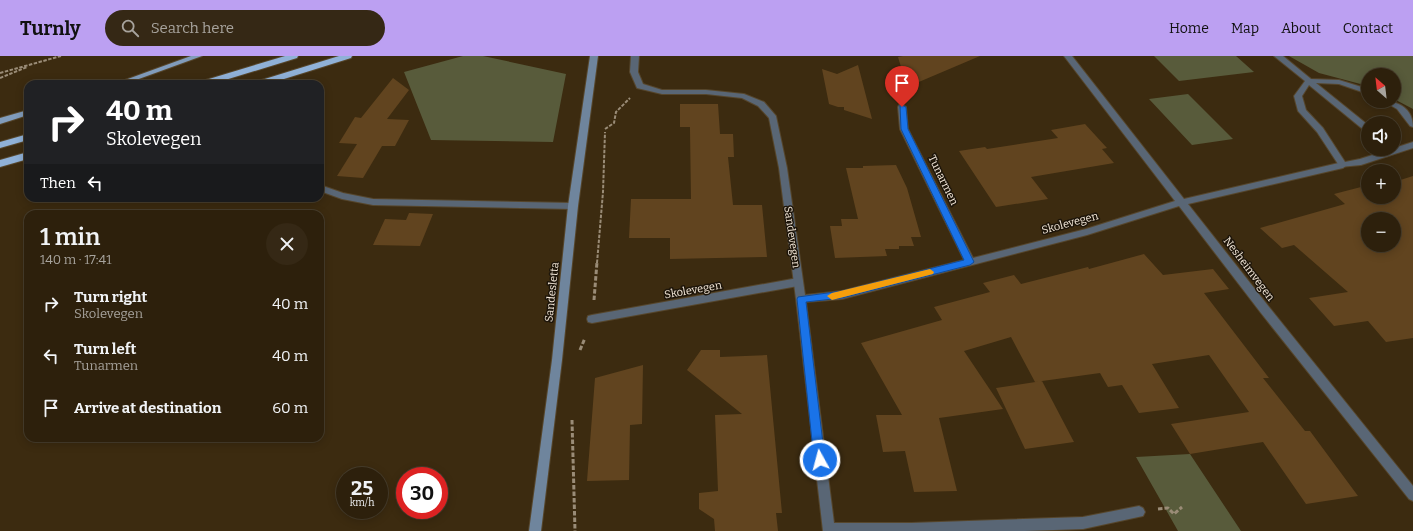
<!DOCTYPE html>
<meta charset="utf-8">
<style>
:root{--surface:#2d200c;--page:#352815;--text:#f1f3f6;--muted:#a7a39d;--line:#483e2d;--accent:#bca0f2}
body{margin:0;font-family:Bitter,serif;background:var(--page);color:var(--text);height:100vh;display:flex;flex-direction:column;font-size:15px;white-space:nowrap}
*{box-sizing:border-box;margin:0}
p{font-size:13px;color:var(--muted)}
.icon{flex:none;width:22px;height:22px;fill:none;stroke:currentColor;stroke-width:2;stroke-linecap:round;stroke-linejoin:round}
.map{position:relative;flex:1;overflow:hidden}
.drawer{position:absolute;left:24px;top:154px;width:300px;height:232px;display:flex;flex-direction:column;background:var(--surface);border-radius:12px;box-shadow:0 2px 10px #0003,0 0 0 1px var(--line)}
.drawer>*{flex:none}
.banner{position:absolute;left:24px;top:24px;width:300px;height:122px;border-radius:12px;box-shadow:0 2px 10px #0003,0 0 0 1px var(--line);background:#202124;color:#fff;overflow:hidden}
.needle{width:26px;rotate:332deg}
.tools{position:absolute;left:1361px;top:12px;display:grid;gap:8px}
.tools a{display:grid;place-items:center;width:40px;height:40px;border-radius:50%;background:var(--surface);box-shadow:0 2px 10px #0003,0 0 0 1px var(--line);font-size:20px}
.speed{position:absolute;left:336px;top:411px;display:flex;gap:8px;font-size:20px;font-weight:700;text-align:center}
.speed>*{display:grid;place-content:center;width:52px;height:52px;border-radius:50%;background:var(--surface);box-shadow:0 2px 10px #0003,0 0 0 1px var(--line);line-height:1}
.speed small{font-size:10px;font-weight:400}
.speed .limit{border:6px solid #d22;background:#fff;color:#111}
.pin{position:absolute;display:grid;place-items:center;width:34px;height:34px;color:#fff;margin:-41px -17px;border-radius:50% 50% 50% 0;rotate:-45deg;box-shadow:0 0 4px #0007}
.pin .icon{rotate:45deg}
.me{position:absolute;width:44px;margin:-22px;rotate:353deg;stroke-linejoin:round;filter:drop-shadow(0 0 3px #0008)}
.turn{display:flex;align-items:center;gap:14px;height:84px;padding:0 16px;font-size:18px}
.turn .icon{width:52px;height:52px;stroke-width:2.5}
.turn b{display:block;font-size:28px;line-height:34px}
.then{display:flex;align-items:center;height:38px;padding:0 16px;background:#0003;gap:8px;font-size:15px}
.round{display:grid;place-items:center;flex:none;width:42px;height:42px;border-radius:21px;background:var(--page)}
.head{display:flex;align-items:center;justify-content:space-between;height:68px;padding:0 16px}
h1{font-size:24px;font-weight:600;line-height:30px}
ul{padding:0;list-style:none}
li{display:flex;align-items:center;gap:12px;height:52px;padding:0 16px}
li div{flex:1}
li b{display:block;font-size:15px}
li em{font-style:normal}
header{display:flex;align-items:center;gap:24px;box-sizing:border-box;height:56px;padding:0 20px;background:var(--accent);color:#111}
header strong{font-size:19px}
nav{display:flex;gap:22px;margin-inline-start:auto;font-size:14px}
.search{width:280px;height:36px;background:var(--page);display:flex;align-items:center;gap:10px;box-sizing:border-box;padding:0 14px;border-radius:22px;color:var(--muted);font-size:15px}
.map>svg:first-child{display:block}
.green{fill:#585b3b}
.building{fill:#61441f;fill-rule:evenodd}
.lines{fill:none;stroke-linecap:round;stroke-linejoin:round}
.lane-casing{stroke:#56462c;stroke-width:2}
.street-casing{stroke:#56462c;stroke-width:2}
.secondary-casing{stroke:#56462c;stroke-width:2}
.primary-casing{stroke:#56462c;stroke-width:2}
.highway-casing{stroke:#56462c;stroke-width:2}
.path-far1{stroke:#9a8c77;stroke-width:2;stroke-dasharray:3.5 1.5;stroke-linecap:butt}
.path{stroke:#9a8c77;stroke-width:3;stroke-dasharray:4.5 2;stroke-linecap:butt}
.lane{fill:#596675;fill-rule:evenodd}
.street{fill:#596675;fill-rule:evenodd}
.secondary{fill:#6f859d;fill-rule:evenodd}
.primary{fill:#819cbb;fill-rule:evenodd}
.highway{fill:#90b1d7;fill-rule:evenodd}
.route{fill:#1a73e8;stroke:#114b97}
.slow{fill:#f59e0b}
.labels{text-anchor:middle;dominant-baseline:central;stroke-width:3;stroke-linejoin:round;paint-order:stroke}
.street-label{font-size:11px;fill:#f5e9da;stroke:#1d150a}
</style>
<header>
<strong>Turnly</strong>
<div class="search"><svg class="icon" aria-label="search" viewBox="0 0 24 24"><circle cx="10" cy="10" r="6"/><path d="M15 15l6 6"/></svg>Search here</div>
<nav><a>Home</a><a>Map</a><a>About</a><a>Contact</a></nav>
</header>
<div class="map">
<svg width="1413" height="475" viewBox="0 0 1413 475">
<rect width="100%" height="100%" fill="#3c2b10"/>
<path class="green" d="M463 0H483L566 18 553 86 431 84 404 16Z
M1154 0H1236L1254 16 1179 25Z
M1289 0H1413V53L1394 43V19H1368V30L1319 17Z
M1188 38 1233 83 1192 89 1149 43Z
M1190 398 1241 475H1178L1136 401Z"/>
<path class="building" d="M903 0H980L907 31 898 1Z
M858 9 872 63 844 54V51H838L829 48 822 13 837 18Z
M393 22 409 34 387 63 409 64 395 90H382L363 122 337 120 357 88 339 87 355 61 361 62Z
M680 48H718L720 78H733L734 101H728L733 149H762L767 201 670 203V182H629L631 143H691L690 74V71H680Z
M1085 68 1107 92 1102 93 1114 107 1031 121 1048 143 996 151 959 95 985 91 987 93 1058 82 1051 74Z
M896 109 907 132 921 181H911L914 190H899V193H885L887 200 835 202 830 170H842L841 163H858L846 112H863V110Z
M1413 120V282L1386 286 1368 265 1334 270 1309 242 1348 236 1294 189 1282 192 1260 172 1345 148 1334 138 1361 131 1365 134 1368 133V141H1394V126ZM1368 163H1394V189H1368Z
M409 157 433 158 420 190 373 189 385 163 406 164Z
M1144 198 1163 219 1213 213 1229 233 1204 237 1269 322H1263L1305 375H1310L1358 440 1306 448 1263 386 1190 398 1171 368 1249 356 1209 299 1152 308 1179 352 1139 357 1122 329 1108 331 1100 317 1035 326 1011 281 964 295 1003 353 939 362 957 435 914 436 905 395 883 396 876 359H902L861 287 942 264 934 251 990 236 983 227 1014 219 1021 228 1088 211 1089 213Z
M701 294H720V301L767 299 782 457H776L778 475H715L714 463 699 453V437L718 435 715 359 742 358 687 314Z
M643 309 642 368 630 369 629 424 587 425 595 322Z
M1042 325 1074 386 1025 393 996 332Z"/>
<g class="lines">
<g class="lane-casing">
<path id="lane" d="M1274 0H1283L1311 23 1339 24 1368 33V38L1339 28 1316 27 1368 69V76L1365 75 1309 29 1302 40 1306 54 1323 72 1345 106 1360 103 1413 86V92L1361 109 1340 111 1317 76 1298 55 1294 40 1305 25Z
M1383 45C1399 45 1413 53 1413 71L1410 70 1397 53Z
M320 129 343 137 373 143 573 147 578 150 573 153 373 149 342 143 320 135Z
M798 222 801 223 803 226 801 229 798 230 592 267 588 266 587 263 588 260 592 259Z"/>
</g>
<g class="street-casing">
<path id="street" d="M631 0H639L638 16 643 28 662 34H706L744 38 764 46 776 60 787 112 805 239 842 235 964 204 900 73 898 51 899 49H902L906 51 908 73 973 202 1086 173 1175 145 1064 0H1072L1184 143 1343 106 1346 107 1347 109 1343 112 1188 148 1269 251 1413 430V445L1409 443 1261 257 1179 150 1087 179 842 243 806 246 834 467H911L1083 461 1139 450 1143 452 1145 456 1143 460 1083 473 1025 475H823L796 243 779 112 769 62 758 50 742 42 706 38H662L637 32 630 16Z"/>
</g>
<g class="secondary-casing">
<path id="secondary" d="M590 0H598L578 150 562 304 541 475H529L552 304 568 150Z"/>
</g>
<g class="primary-casing">
<path id="primary" d="M191 0H202L125 28H114Z
M28 54V59L0 68V62Z"/>
</g>
<g class="highway-casing">
<path id="highway" d="M285 0H298L297 2 212 28H197L199 26Z
M339 0H352L351 2 268 28H253L255 26Z
M28 78V84L0 92V86Z
M28 96V103L0 111V104Z"/>
</g>
<path class="path-far1" d="M0 17 61 0
M0 22 27 11
M605 73 614 67 616 56 630 42
M597 207 603 136 605 76"/>
<path class="path" d="M594 244 597 206
M580 294 585 282
M572 364 575 475
M1158 453 1168 452 1174 458 1182 451"/>
<use href="#lane" class="lane"/>
<use href="#street" class="street"/>
<use href="#secondary" class="secondary"/>
<use href="#primary" class="primary"/>
<use href="#highway" class="highway"/>
</g>
<path class="route" d="M900 49H902L906 51 908 73 974 206 970 209 842 242 806 246 825 404 823 407 820 409 816 407 814 404 797 243 798 241 842 235 964 204 901 73Z"/>
<path class="slow" d="M930 213 934 216 933 218 832 244 827 240 832 237Z"/>
<g class="labels">
<g class="street-label">
<text transform="translate(943 124) rotate(64)">Tunarmen</text>
<text transform="translate(1070 167) rotate(-15)">Skolevegen</text>
<text transform="translate(792 181) rotate(82)">Sandevegen</text>
<text transform="translate(1249 213) rotate(53)">Nesheimvegen</text>
<text transform="translate(693 234) rotate(-10)">Skolevegen</text>
<text transform="translate(552 236) rotate(-84)">Sandesletta</text>
</g>
</g>
</svg>
<div class="tools">
<a><svg class="needle" viewBox="-14 -14 28 28"><path d="M0-13l5 13h-10z" fill="#e53935"/><path d="M0 13l5-13h-10z" fill="#a7a39d"/></svg></a>
<a><svg class="icon" aria-label="sound" viewBox="0 0 24 24"><path d="M4 9h4l5-4v14l-5-4H4zM17 9q2 3 0 6"/></svg></a>
<a>+</a>
<a>−</a>
</div>
<div class="speed"><div>25<small>km/h</small></div><div class="limit">30</div></div>
<div class="pin" style="left:902px;top:51px;background:#d93025"><svg class="icon" aria-label="arrive" viewBox="0 0 24 24"><path d="M6 21V4h12l-3 4 3 4H6"/></svg></div>
<svg class="me" style="left:820px;top:404px" viewBox="-20 -20 40 40"><circle r="17" fill="#1a73e8" stroke="#fff" stroke-width="3"/><path d="M0-11L8 9 0 5-8 9z" fill="#fff"/></svg>
<div class="banner">
<div class="turn"><svg class="icon" aria-label="right" viewBox="0 0 24 24"><path d="M7 20v-9h11M14 6l5 5-5 5"/></svg><div><b>40 m</b>Skolevegen</div></div>
<div class="then">Then<svg class="icon" aria-label="left" viewBox="0 0 24 24"><path d="M17 20v-9H6M10 6l-5 5 5 5"/></svg></div>
</div>
<section class="drawer">
<div class="head"><div><h1>1 min</h1><p>140 m · 17:41</p></div><a class="round"><svg class="icon" aria-label="close" viewBox="0 0 24 24"><path d="M6 6l12 12M18 6L6 18"/></svg></a></div>
<ul>
<li><svg class="icon" aria-label="right" viewBox="0 0 24 24"><path d="M7 20v-9h11M14 6l5 5-5 5"/></svg><div><b>Turn right</b><p>Skolevegen</p></div><em>40 m</em></li>
<li><svg class="icon" aria-label="left" viewBox="0 0 24 24"><path d="M17 20v-9H6M10 6l-5 5 5 5"/></svg><div><b>Turn left</b><p>Tunarmen</p></div><em>40 m</em></li>
<li><svg class="icon" aria-label="arrive" viewBox="0 0 24 24"><path d="M6 21V4h12l-3 4 3 4H6"/></svg><div><b>Arrive at destination</b></div><em>60 m</em></li>
</ul>
</section>
</div>
